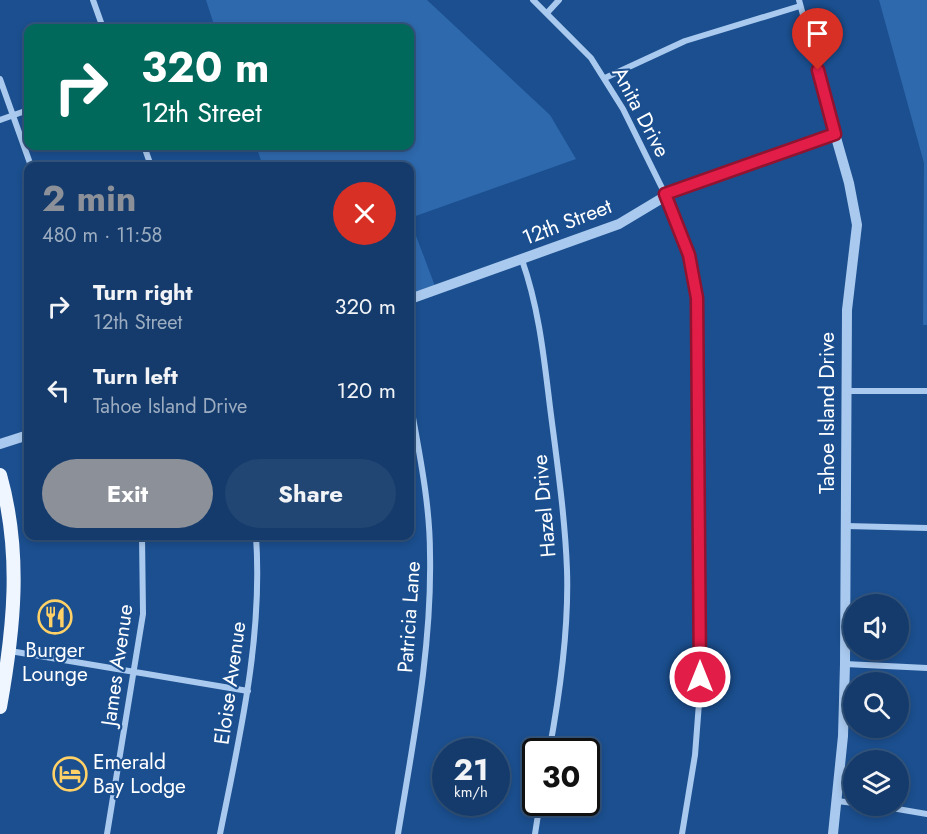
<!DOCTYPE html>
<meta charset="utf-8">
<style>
:root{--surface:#143b6b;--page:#214673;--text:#f1f3f6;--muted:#9dadc1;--line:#33557e;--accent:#8c9099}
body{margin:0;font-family:Jost,sans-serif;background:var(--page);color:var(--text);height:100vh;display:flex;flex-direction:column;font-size:22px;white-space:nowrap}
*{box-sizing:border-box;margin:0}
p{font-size:20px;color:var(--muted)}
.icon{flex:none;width:33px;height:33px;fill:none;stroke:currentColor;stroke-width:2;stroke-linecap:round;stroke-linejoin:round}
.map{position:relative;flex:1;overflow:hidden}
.side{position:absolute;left:24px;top:162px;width:390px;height:378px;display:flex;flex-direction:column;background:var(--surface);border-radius:12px;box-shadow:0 3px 9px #0003,0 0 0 2px var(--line)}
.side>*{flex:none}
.hud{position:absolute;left:24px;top:24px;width:390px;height:126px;border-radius:12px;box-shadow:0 3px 9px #0003,0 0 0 2px var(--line);background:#00695c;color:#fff;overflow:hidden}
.tools{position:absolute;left:843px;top:594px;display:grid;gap:12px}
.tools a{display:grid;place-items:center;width:66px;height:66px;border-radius:50%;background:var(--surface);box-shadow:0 3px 9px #0003,0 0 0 2px var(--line);font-size:30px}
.speed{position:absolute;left:432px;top:738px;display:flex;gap:12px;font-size:30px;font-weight:700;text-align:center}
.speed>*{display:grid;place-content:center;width:78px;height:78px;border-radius:50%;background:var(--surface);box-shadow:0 3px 9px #0003,0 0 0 2px var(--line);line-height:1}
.speed small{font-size:15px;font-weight:400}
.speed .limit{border:3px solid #111;border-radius:9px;background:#fff;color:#111}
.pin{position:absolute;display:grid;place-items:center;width:51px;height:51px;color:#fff;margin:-62px -26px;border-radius:50% 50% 50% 0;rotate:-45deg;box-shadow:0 0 6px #0007}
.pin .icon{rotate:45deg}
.me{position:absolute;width:66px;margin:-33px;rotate:0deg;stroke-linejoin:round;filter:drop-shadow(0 0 4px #0008)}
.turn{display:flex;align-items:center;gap:21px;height:126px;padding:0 18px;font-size:27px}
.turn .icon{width:78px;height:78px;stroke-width:2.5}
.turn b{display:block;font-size:42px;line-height:51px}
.round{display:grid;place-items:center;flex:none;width:63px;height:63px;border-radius:32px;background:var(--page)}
.summary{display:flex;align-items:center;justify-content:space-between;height:102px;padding:0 18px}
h1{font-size:36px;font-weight:700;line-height:45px;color:var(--accent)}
.button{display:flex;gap:12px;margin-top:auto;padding:12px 18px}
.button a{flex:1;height:69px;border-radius:36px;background:var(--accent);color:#fff;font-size:24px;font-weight:700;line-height:69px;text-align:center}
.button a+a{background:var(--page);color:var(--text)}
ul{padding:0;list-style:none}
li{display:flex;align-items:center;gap:18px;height:84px;padding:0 18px}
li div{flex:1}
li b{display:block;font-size:22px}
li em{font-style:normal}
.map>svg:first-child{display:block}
.green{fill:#2e69ad}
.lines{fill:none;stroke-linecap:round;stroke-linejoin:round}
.minor{stroke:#a9c9ee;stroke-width:6}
.tertiary{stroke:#a9c9ee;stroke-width:10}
.primary{stroke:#f0f6ff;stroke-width:14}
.route-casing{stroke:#92132f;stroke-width:15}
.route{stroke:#e11d48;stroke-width:10}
.labels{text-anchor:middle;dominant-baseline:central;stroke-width:4.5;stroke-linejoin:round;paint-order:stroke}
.street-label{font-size:21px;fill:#fff;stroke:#1b4f8f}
.poi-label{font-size:21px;fill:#fff;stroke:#1b4f8f}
</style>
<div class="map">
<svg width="927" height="834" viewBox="0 0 927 834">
<rect width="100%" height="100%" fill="#1b4f8f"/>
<path class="green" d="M206 0H427L550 115 576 159 410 218V166H263L256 146H410V28H215Z
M879 0H927V325H923L924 163Z
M410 220 435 286 410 294Z"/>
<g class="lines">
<path class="minor" d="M93 0 103 28
M533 0 591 58 623 109 665 194 689 255 694 276 699 324 701 677 695 755 682 834
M799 0 835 134
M547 13 559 0
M605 78 685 41 800 6
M0 79 31 166
M0 120 28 110
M144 146 151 166
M522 260C539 308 544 358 550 407 557 462 565 516 567 570 569 630 560 693 549 752
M847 391H927
M846 526 927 528
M10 651 248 691
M845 664 927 668
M837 801 854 803
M880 806 927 814
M107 834 143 614 142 536
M220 834C240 735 263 637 256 536
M398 834C413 742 432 648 430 554 430 503 419 452 410 401
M535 834 540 802"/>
<path class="tertiary" d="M410 299 619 224 679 188 835 134 849 183 857 225 847 310 845 664 843 736 833 834
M0 444 28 435"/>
<path class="primary" d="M0 475C22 553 14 629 0 707"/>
</g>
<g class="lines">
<g class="route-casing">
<path id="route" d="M700 677 697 298 689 255 665 194 835 134 818 70"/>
</g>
<use href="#route" class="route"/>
</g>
<defs>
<g id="restaurant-ring" transform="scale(1.725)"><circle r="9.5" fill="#1b4f8f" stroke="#ffd166" stroke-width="1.5"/><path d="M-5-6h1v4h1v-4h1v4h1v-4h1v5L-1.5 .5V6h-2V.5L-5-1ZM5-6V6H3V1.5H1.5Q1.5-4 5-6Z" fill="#ffd166"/></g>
<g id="hotel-ring" transform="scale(1.725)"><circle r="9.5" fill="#1b4f8f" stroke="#ffd166" stroke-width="1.5"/><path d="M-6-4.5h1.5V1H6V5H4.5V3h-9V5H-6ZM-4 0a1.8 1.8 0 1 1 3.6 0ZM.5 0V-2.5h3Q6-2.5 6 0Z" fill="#ffd166"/></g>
</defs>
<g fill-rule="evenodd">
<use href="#restaurant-ring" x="55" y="617"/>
<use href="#hotel-ring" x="70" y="774"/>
</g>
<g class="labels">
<g class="street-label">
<text transform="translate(641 112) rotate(62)">Anita Drive</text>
<text transform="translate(567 222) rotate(-21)">12th Street</text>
<text transform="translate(827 413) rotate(-90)">Tahoe Island Drive</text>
<text transform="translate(544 506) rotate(-95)">Hazel Drive</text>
<text transform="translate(409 617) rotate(-86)">Patricia Lane</text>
<text transform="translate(117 665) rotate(-82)">James Avenue</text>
<text transform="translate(230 683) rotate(-82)">Eloise Avenue</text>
</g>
<g class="poi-label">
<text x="55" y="650">Burger<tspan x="55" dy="24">Lounge</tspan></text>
<text x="93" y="762" text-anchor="start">Emerald<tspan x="93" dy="24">Bay Lodge</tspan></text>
</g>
</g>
</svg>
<div class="tools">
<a><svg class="icon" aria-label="sound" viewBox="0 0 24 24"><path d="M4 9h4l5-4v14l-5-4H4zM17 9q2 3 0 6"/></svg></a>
<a><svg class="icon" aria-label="search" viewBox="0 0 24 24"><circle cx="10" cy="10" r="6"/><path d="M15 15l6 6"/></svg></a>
<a><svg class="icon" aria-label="layers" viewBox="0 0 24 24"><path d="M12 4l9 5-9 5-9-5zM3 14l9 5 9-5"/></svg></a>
</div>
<div class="speed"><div>21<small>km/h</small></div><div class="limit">30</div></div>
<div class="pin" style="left:818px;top:70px;background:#d93025"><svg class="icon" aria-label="arrive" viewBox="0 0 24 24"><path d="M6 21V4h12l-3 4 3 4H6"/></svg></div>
<svg class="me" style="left:700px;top:677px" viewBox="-20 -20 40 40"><circle r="17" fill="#e11d48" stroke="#fff" stroke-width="3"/><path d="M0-11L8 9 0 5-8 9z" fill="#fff"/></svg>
<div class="hud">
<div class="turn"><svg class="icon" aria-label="right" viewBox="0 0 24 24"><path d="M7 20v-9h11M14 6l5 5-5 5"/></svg><div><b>320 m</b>12th Street</div></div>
</div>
<section class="side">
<div class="summary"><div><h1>2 min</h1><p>480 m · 11:58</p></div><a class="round" style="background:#d93025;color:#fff"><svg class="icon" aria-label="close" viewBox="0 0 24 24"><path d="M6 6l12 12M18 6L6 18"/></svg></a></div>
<ul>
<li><svg class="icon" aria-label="right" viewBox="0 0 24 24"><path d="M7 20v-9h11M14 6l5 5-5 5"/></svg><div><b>Turn right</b><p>12th Street</p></div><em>320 m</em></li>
<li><svg class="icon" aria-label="left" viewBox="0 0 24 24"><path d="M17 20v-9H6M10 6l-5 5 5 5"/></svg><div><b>Turn left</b><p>Tahoe Island Drive</p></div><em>120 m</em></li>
</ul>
<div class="button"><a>Exit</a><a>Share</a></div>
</section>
</div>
